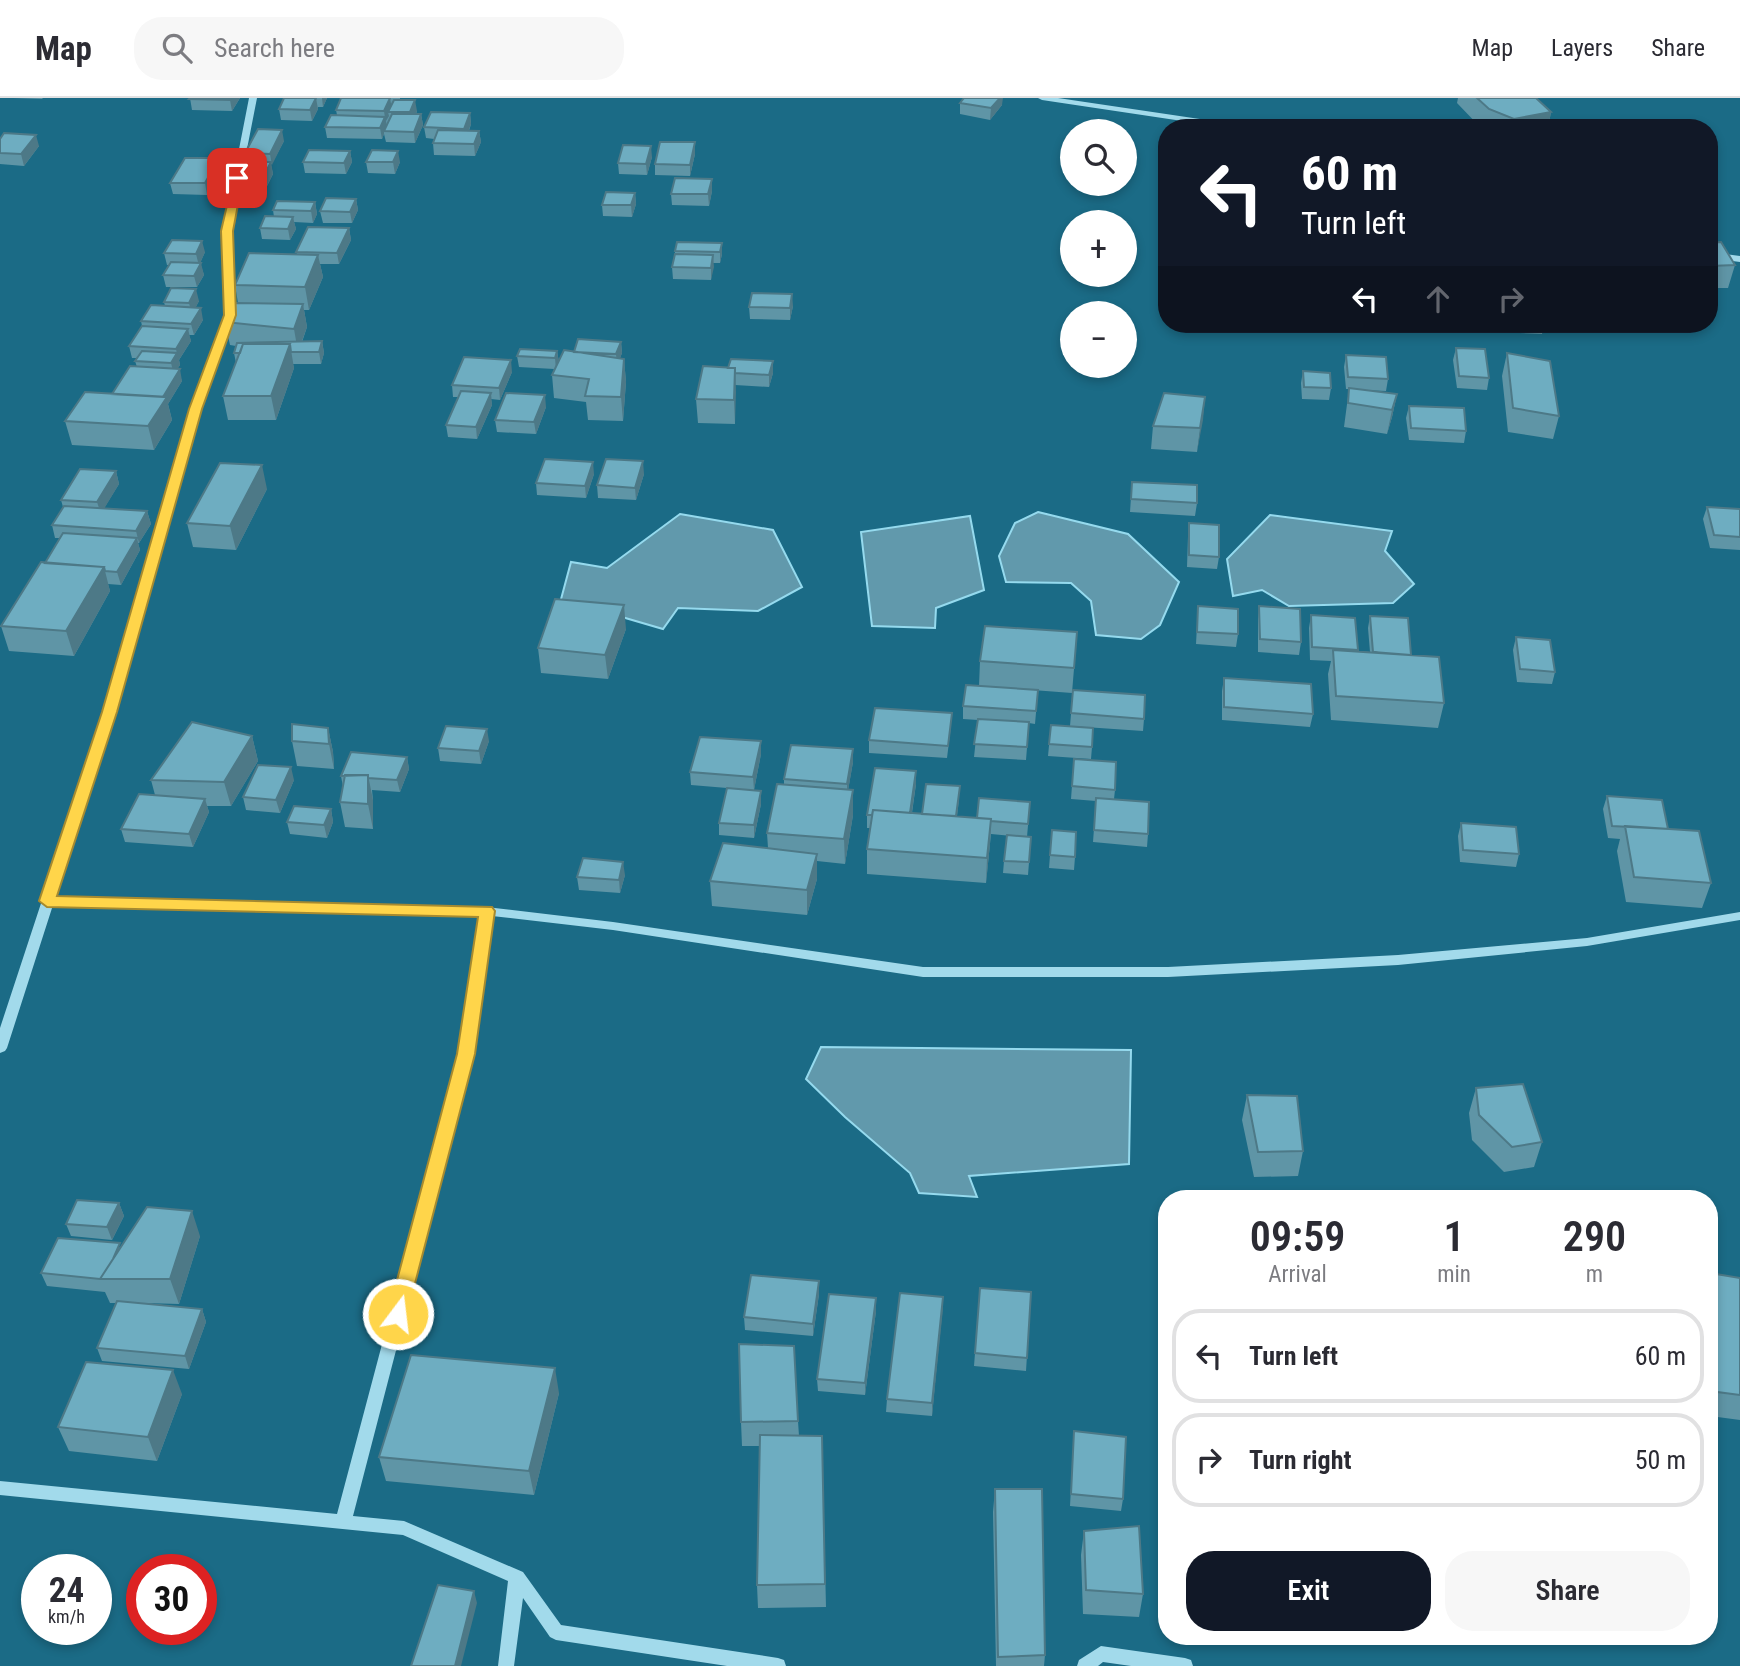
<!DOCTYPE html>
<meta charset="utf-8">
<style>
:root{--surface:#fff;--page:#f7f7f7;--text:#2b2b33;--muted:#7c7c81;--line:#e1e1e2;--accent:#111827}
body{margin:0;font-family:"Roboto Condensed",sans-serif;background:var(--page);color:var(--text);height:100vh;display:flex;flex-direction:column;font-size:26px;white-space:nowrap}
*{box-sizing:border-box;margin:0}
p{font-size:23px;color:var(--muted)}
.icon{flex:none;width:38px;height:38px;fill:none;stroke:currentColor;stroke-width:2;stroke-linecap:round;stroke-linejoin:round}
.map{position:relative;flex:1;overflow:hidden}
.drawer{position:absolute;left:1158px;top:1092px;width:560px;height:455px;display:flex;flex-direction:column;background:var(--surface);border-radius:28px;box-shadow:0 4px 10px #0003}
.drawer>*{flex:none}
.hud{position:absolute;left:1158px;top:21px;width:560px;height:214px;border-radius:28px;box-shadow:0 4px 10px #0003;background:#111827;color:#fff;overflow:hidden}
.controls{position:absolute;left:1060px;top:21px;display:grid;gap:14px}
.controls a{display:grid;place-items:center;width:77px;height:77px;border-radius:50%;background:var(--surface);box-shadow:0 4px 10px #0003;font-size:35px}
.speed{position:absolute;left:21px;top:1456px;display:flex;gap:14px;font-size:35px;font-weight:700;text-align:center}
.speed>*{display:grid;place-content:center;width:91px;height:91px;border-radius:50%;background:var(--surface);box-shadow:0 4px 10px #0003;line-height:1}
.speed small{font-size:18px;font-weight:400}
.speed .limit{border:10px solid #d22;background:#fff;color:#111}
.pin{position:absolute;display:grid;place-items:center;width:60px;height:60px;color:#fff;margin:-30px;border-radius:14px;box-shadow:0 4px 10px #0006}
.me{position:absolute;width:77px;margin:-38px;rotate:15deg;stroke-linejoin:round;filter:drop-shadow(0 0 5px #0008)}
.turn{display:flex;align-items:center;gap:24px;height:147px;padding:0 28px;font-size:32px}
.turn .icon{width:91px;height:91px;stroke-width:2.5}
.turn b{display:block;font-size:49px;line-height:60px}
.lanes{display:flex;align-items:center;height:66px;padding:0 28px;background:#0003;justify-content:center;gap:35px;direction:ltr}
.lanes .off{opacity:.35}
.eta{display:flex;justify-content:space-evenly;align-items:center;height:119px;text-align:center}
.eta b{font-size:42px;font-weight:600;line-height:49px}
.primary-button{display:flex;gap:14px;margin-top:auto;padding:14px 28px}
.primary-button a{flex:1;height:80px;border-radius:28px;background:var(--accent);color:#fff;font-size:28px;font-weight:600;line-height:80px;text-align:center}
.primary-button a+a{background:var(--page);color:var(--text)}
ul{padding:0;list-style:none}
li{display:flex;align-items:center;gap:21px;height:94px;margin:0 14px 10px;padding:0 14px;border:4px solid var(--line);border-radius:28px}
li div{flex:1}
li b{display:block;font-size:26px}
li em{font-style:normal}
header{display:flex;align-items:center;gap:42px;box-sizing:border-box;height:98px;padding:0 35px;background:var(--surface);border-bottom:2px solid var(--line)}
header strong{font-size:33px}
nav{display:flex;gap:38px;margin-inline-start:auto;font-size:24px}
.search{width:490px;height:63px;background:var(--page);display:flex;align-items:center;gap:18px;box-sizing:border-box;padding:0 24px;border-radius:28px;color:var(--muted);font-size:26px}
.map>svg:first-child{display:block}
.water{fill:#6199ac;stroke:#95daee;stroke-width:2}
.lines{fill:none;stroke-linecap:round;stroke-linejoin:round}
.minor{fill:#a2daeb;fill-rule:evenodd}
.wall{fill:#5f95a6}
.shaded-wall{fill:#4d7987}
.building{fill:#6eadc1;stroke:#4d7987;stroke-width:2}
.route{fill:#ffd54a;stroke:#a68a30;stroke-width:2}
</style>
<header>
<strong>Map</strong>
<div class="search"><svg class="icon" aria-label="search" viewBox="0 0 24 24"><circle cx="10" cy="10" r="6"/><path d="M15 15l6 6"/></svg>Search here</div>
<nav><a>Map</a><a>Layers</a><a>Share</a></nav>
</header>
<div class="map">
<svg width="1740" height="1568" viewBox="0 0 1740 1568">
<rect width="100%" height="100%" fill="#1b6b86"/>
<path class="water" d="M1038 414 1128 436 1179 484 1160 527 1141 541 1096 537 1091 503 1071 485 1006 484 999 458 1015 425Z
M680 416 773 432 802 489 758 513 678 510 663 531 598 512 560 505 571 464 607 470Z
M1270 417 1392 433 1385 453 1414 486 1393 505 1289 508 1262 492 1233 498 1227 461Z
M970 418 984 492 936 510 935 530 872 528 861 434Z
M821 949 1131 952 1129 1066 969 1078 977 1099 919 1095 910 1075 845 1019 806 981Z"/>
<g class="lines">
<path class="minor" d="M249 0H257L231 133 235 217 200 311 116 614 56 799 486 809 613 824 923 869H1168L1398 857 1587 840 1740 814V822L1587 848 1398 867 1168 879H923L613 832 492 818 473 956 353 1418 404 1423 523 1474 561 1527 778 1560 784 1562 786 1568H727L556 1542 550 1539 523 1500 514 1568H498L508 1483 403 1437 0 1397V1383L337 1416 459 956 479 817 53 807 7 950 5 953 0 955V930L104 614 190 311 225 217 223 133Z
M1038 0H1058L1247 28 1251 30H1229L1042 2Z
M1710 154 1740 158V164L1710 160Z
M1101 1548 1185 1560 1191 1562 1193 1568H1131L1103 1564 1098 1568H1077L1079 1562Z"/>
</g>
<path class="wall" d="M13 0H43L42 1Z
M190 0H240L232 13 192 12Z
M284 0H327L323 9H318V11L312 23 281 22 279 11Z
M341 0H400V2L417 13 416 16H421L423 27 415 45 386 44 384 36 382 41 327 40 325 29 337 17 336 12Z
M1458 0H1536L1551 14 1548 30H1481L1457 5Z
M960 5 1002 7 990 22 960 16Z
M470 15 471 26 469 33H479L481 44 475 58 434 57 433 45 434 41 426 40 424 29Z
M0 41 39 48 24 68 0 66Z
M284 43 271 67 273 76 265 92H246L243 80 251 66H248L245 55Z
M695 44V56L690 78 655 77V66Z
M350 53 352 64 346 76 305 75 303 64Z
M652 59 647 77 619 76 618 65Z
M366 64H400L395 76 368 75Z
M221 72 207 97 173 96 170 85Z
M712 93 709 108 672 107 671 96Z
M635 95 636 106 632 119 603 118 602 107Z
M356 101 358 112 352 125H323L320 113Z
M315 104 317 116 313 125 294 124 296 131 290 142 262 141 260 130 274 119 273 112Z
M349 130 351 142 339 166H320L323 179 309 212H304L307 229 302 244 322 243 324 255 321 266H293L294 270 276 322H228L223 298 236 265 234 255 236 248 230 247 225 224 238 205 235 187 297 156 296 154Z
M722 145V156L720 165H713L711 182 673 181 672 169 675 156V153Z
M1710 145 1735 167 1728 190H1710Z
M205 154 200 165 204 177 197 189H166L163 177 169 167H167L164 155Z
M199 203 195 210 203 222 194 237H189L191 243 179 262 180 267 177 271 182 283 168 306 172 322 154 352 72 347 65 323 112 296 137 269 135 263 137 260H132L129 248 142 228 141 223 165 208 164 204Z
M793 208 790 222 750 221 749 209Z
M1278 226H1329L1328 230 1279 228Z
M1433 226H1465L1464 230 1434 229Z
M1494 226H1544L1542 236 1496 234Z
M621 244 622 255 620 260 624 261 626 284 623 323 588 322 586 304 554 300 552 277 554 271 519 269 517 258 557 253 559 264 574 253Z
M1456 250 1489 280 1487 292 1457 290 1453 262Z
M1507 255 1559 318 1553 341 1508 334 1502 278Z
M1346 257 1388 281 1386 293 1362 292 1397 296 1392 319 1387 336 1344 329 1349 291H1346L1344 269Z
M703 268 773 275 769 289 735 287V326L698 325 696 301Z
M1303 273 1331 290 1329 302 1302 301 1301 285Z
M512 274 500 302 491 301 492 307 477 341 448 339 446 327 458 299H453L452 287Z
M1205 299 1197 354 1151 351 1153 328Z
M1409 308 1466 333 1464 345 1409 342 1406 320Z
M546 309 536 336 497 334 495 322Z
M116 373 119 386 104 410 147 413 151 426 139 445H138L140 452 121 487 108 486 110 493 74 558 9 553 1 528 45 465 60 440H55L52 427 63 409 61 402Z
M594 376 586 400 537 397 536 385Z
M644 376 636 402 598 400 597 387Z
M1132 384 1197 405 1195 418 1130 414Z
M267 391 236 452 193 449 187 425Z
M1707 409 1740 411V452L1710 450 1703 421Z
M1189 425 1219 459 1217 471 1187 469 1188 438Z
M1198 508 1238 536 1236 549 1196 546Z
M1259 508 1301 544 1299 557 1258 554V521Z
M1311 517 1358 552 1357 553 1370 554 1368 530 1370 518 1411 557 1444 605 1438 630 1331 622 1328 576 1331 563 1310 562 1309 530Z
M626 531 608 581 541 575 538 550Z
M1077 534 1072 595 979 588 980 563Z
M1516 539 1555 574 1552 586 1517 584 1513 552Z
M1224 580 1313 616 1310 629 1222 622V593Z
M1038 592 1035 626 1029 625 1026 662 974 659 978 622 963 621V608Z
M1073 592 1144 621 1143 633 1070 628Z
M1051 627 1092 649 1091 661 1048 658Z
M951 628 947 660 869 655V642Z
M328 630 333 654 334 671 297 668 292 643Z
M252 638 258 663 231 708H207L209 714 193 749 125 744 121 731 155 697 151 682Z
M489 643 481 666 440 663 438 650Z
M761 643V656L754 692 761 693V706L754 740 719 737V725L727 690 691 687 690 674Z
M407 659 409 671 400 694 372 692 373 702V731L345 729 340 704 343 689 341 678Z
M1074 661 1115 692 1114 701 1148 736 1147 749 1093 744 1096 703 1071 701Z
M853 664 848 692 853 717 845 766 817 763V781L807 817 712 808 710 783 768 750 767 735 784 687V681Z
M916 673V686L912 715 922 716 959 701 957 718 977 720 1030 704 1027 739H1031L1028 777 1003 775 1004 763 1012 738 991 736 986 785 867 776V751L870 730H867V717Z
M294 682 280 715 246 712 243 699Z
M1607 698 1668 731 1711 785 1702 810 1626 804 1617 753 1620 741 1608 740 1603 711Z
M331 711 333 724 327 740 290 736 287 724Z
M1461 725 1519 756 1516 769 1460 764 1458 738Z
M1052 732 1075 759 1074 772 1049 770Z
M625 777 620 795 579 792 577 779Z
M1476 990 1542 1044 1534 1069 1504 1074 1472 1042 1469 1015Z
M1247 997 1303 1053 1298 1078 1254 1079 1242 1022Z
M119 1105 124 1118 112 1142 71 1138 66 1126Z
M200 1138 179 1206 144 1205 202 1211 206 1224 189 1271 102 1263 97 1250 116 1205H110L105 1194 47 1188 41 1175 121 1149Z
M1710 1175 1740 1180V1322L1710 1318Z
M819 1183V1196L813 1238 745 1232 744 1219Z
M1031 1194 1026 1273 974 1268 975 1255Z
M943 1199 932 1318 886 1314 887 1301Z
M876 1200V1213L865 1297 818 1293 817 1281Z
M559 1295 534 1397 386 1383 379 1359Z
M182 1296 157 1363 69 1353 58 1329Z
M798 1323 799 1338H822L826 1509 758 1510 757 1487 760 1348H742L741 1324Z
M1074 1333 1123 1401 1121 1413 1070 1408Z
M1162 1371H1167V1426H1159L1160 1383Z
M995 1391 1045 1557 1044 1568H996L993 1414Z
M1084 1433 1143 1496 1139 1519 1083 1516 1081 1457Z
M1167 1446V1521L1165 1520Z"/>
<path class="shaded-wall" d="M231 0H240L232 13 230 2Z
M316 0 318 11 312 23 310 12Z
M322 0H327L323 9Z
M390 0 392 11 388 14 389 18 386 23 387 30 384 33V36L382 41 380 30 385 20 384 13Z
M1000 0H1003L1002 7 990 22 991 10Z
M415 2 417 13 412 25 410 14Z
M1551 14 1548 30H1512L1514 21Z
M470 15 471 26 465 42 464 31Z
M421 16 423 27 415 45 414 34Z
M282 32 284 43 272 67 270 56Z
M479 33 481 44 475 58 474 46Z
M36 37 39 48 24 68 21 56Z
M695 44V56L690 78V67Z
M651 48 652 59 647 77 646 66Z
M350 53 352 64 346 76 344 65Z
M398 53 400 64 395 76 393 64Z
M219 60 221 72 207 97 205 85Z
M271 64 273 76 265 92 262 81Z
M712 81V93L709 108 708 96Z
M635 95 636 106 632 119 631 107Z
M356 101 358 112 352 125 350 114Z
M315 104 317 116 313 125 311 113Z
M293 119 296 131 290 142 288 131Z
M349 130 351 142 339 166 337 155Z
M202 143 205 154 199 168 196 156Z
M722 145V156L720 165V154Z
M318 157 323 179 309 212 305 189Z
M713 157 714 169 711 182V170Z
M201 165 204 177 197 189 194 178Z
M196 191 199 203 192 217 189 205Z
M792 196 793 208 790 222V210Z
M303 206 307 229 298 254 294 231Z
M201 210 203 222 194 237 191 226Z
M188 231 191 243 179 262 180 267 174 277 171 265 177 256 176 251Z
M322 243 324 255 321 266 319 254Z
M621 244 622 255 617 268 616 256Z
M290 246 294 270 276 322 271 298Z
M557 253 559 265 556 272 555 260Z
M624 261 626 284 623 323 621 299Z
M511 262 512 274 500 302 499 290Z
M773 263V275L769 289V277Z
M735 270 736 294 735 326 734 302Z
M180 271 182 283 168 306 172 322 154 352 148 328 161 301Z
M491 295 492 307 477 341 476 329Z
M1397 296 1392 319 1387 336 1392 312Z
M545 297 546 309 536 336 534 324Z
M1205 299 1203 322 1197 354 1200 330Z
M643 363 644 376 636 402 635 390Z
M593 364 594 376 586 400 585 388Z
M262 367 267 391 236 452 230 428Z
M116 373 119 386 101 416 97 404Z
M147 413 151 426 139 445 136 433Z
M137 440 140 452 121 487 117 474Z
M104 469 110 493 74 558 66 533Z
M624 507 626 531 608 581 605 557Z
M328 630 333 654 334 671 329 646Z
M487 631 489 643 481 666 479 653Z
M252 638 258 663 231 708 224 684Z
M761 643V656L754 692 753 679Z
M853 651V664L847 699V686Z
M407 659 409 671 400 694 397 682Z
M291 669 294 682 280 715 276 702Z
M916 673V686L909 733V720Z
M368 677 373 702V731L368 706Z
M853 692V717L845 766 844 741Z
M761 693V706L754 740V727Z
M205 701 209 714 193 749 189 736Z
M331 711 333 724 327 740 324 727Z
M991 721 990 746 986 785 987 760Z
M817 756V781L807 817V792Z
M623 764 625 777 620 795 619 782Z
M119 1105 124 1118 112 1142 107 1129Z
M192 1113 200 1138 179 1206 170 1181Z
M819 1183V1196L813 1238V1226Z
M943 1199V1211L932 1318V1305Z
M876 1200V1213L865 1297V1285Z
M202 1211 206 1224 189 1271 185 1258Z
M555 1270 559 1295 534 1397 529 1373Z
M173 1272 182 1296 157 1363 148 1339Z
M474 1493 477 1505 461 1568H455Z"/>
<path class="building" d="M190 0H231L230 2 189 1Z
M284 0H316L310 12 279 11Z
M341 0H390L384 13 336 12Z
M964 0H1000L991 10 960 5Z
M1477 0H1536L1551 14 1514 21 1489 11Z
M394 2H415L410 14H388Z
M431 14 470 15 464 31 424 29Z
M392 16H421L414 34 384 33Z
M331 17 385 19 380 30 325 29Z
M258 31 282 32 270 56 245 55Z
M438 32 479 33 474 46 433 45Z
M4 35 36 37 21 56 0 55V41Z
M660 44H695L690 67 655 66Z
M623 47 651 48 646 66 618 65Z
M309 52 350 53 344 65 303 64Z
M372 52 398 53 393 64H366Z
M185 60H219L205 85H170Z
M252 64H271L262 81 243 80Z
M675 80 712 81 708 96H671Z
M606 94 635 95 631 107H602Z
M326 100 356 101 350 114 320 113Z
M277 103 315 104 311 113 273 112Z
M265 118 293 119 288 131 260 130Z
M308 129 349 130 337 155 296 154Z
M172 142 202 143 196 156 164 155Z
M677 144 722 145 720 154 675 153Z
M1721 144 1735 167 1710 168V145Z
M249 155 318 157 305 189 235 187Z
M675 156 713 157 711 170 672 169Z
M171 164 201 165 194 178 163 177Z
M171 190 196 191 189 205 164 204Z
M752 195 792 196 790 210 749 209Z
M234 205 303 206 294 231 225 224Z
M151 207 201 210 191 226 141 223Z
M142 228 188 231 176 251 129 248Z
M578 241 621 244 616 256 574 254Z
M322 243 319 254H291L290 246H243L240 255H234L237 245Z
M243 246H290L271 298H223Z
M1456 250 1485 251 1489 280 1459 278Z
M520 251 557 253 555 260 517 258Z
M564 252 624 261 621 299 585 298 589 281 552 277Z
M142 253 177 255 171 265 135 263Z
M1507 255 1550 263 1559 318 1513 310Z
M1346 257 1386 259 1388 281 1348 279Z
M464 259 511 262 499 290 452 287Z
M731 261 773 263 769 277 735 275V270H728Z
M130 268 180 271 163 299 112 296Z
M703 268 735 270 734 302 696 301Z
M1303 273 1330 275 1331 290 1304 289Z
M1349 290 1397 296 1392 312 1348 305Z
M461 293 491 295 476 329 446 327Z
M85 294 167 299 148 328 65 323Z
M506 295 545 297 534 324 495 322Z
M1164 295 1205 299 1200 330 1153 328Z
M1409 308 1464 310 1466 333 1411 330Z
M545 361 593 364 585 388 536 385Z
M606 361 643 363 635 390 597 387Z
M220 365 262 367 230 428 187 425Z
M80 371 116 373 97 404 61 402Z
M1132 384 1197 387V405L1131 401Z
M64 408 147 413 136 433 52 427Z
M1707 409 1740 411V439L1714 437Z
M1189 425 1219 427V459L1189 457Z
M63 435 137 440 117 474 105 473 104 469 45 465Z
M41 464 104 469 66 533 1 528Z
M555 501 624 507 605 557 538 550Z
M1198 508 1238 511V536L1197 534Z
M1259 508 1300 511 1301 544 1260 541Z
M1311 517 1355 520 1358 552 1312 549Z
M1370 518 1408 520 1411 557 1373 554Z
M985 528 1077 534 1074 570 980 563Z
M1516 539 1550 542 1555 574 1520 571Z
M1333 552 1439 559 1444 605 1336 598Z
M1224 580 1311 586 1313 616 1224 609Z
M966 587 1038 592 1036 613 963 608Z
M1073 592 1145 597 1144 621 1071 615Z
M875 610 952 615 948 648 869 642Z
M978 621 1029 624 1027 649 974 646Z
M192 624 252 638 224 684 151 682Z
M292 626 328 630 329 646 292 643Z
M1051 627 1093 630 1092 649 1049 646Z
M446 628 487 631 479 653 438 650Z
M700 639 761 643 753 679 690 674Z
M791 647 853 651 847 686 784 681Z
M351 654 407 659 397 682 368 680V677L341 678Z
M1074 661 1116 664 1115 692 1072 688Z
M258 667 291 669 276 702 243 699Z
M875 670 916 673 910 715 873 712 872 717H867Z
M345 677H368V706L340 704Z
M777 686 853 692 844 741 767 735Z
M926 686 960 688 956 718 922 716Z
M727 690 761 693 754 727 719 725Z
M139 696 205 701 189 736 121 731Z
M1607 698 1662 702 1668 731 1612 728Z
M979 700 1030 704 1028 726 991 723V721L977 720Z
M1096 700 1149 704 1148 736 1094 732Z
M294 708 331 711 324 727 287 724Z
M873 712 991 721 987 760 867 751Z
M1461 725 1516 729 1519 756 1463 752Z
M1625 728 1699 733 1711 785 1634 779Z
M1052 732 1076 734 1075 759 1050 757Z
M1007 737 1031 739 1029 764 1004 763Z
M723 745 817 756 807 792 710 783Z
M583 760 623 764 619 782 577 779Z
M1523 986 1542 1044 1512 1049 1479 1017 1476 990Z
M1247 997 1297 998 1303 1053 1258 1054Z
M77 1102 119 1105 107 1129 66 1126Z
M147 1109 192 1113 170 1181H100Z
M58 1140 120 1145 113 1161 100 1181 41 1175Z
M1710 1175 1740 1180V1297L1710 1293Z
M751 1177 819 1183 813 1226 744 1219Z
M980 1190 1031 1194 1027 1260 975 1255Z
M900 1195 943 1199 932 1305 887 1301Z
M829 1196 876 1200 865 1285 817 1281Z
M117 1203 202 1211 185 1258 97 1250Z
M739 1246 794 1248 798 1323 741 1324Z
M411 1257 555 1270 529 1373 379 1359Z
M86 1264 173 1272 148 1339 58 1329Z
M1074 1333 1126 1339 1123 1401 1071 1396Z
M760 1337 822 1338 825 1486 757 1487Z
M1162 1371H1167V1414L1161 1413Z
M995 1391H1042L1045 1557 998 1559Z
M1139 1428 1143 1496 1086 1492 1084 1433Z
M438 1487 474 1493 455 1568H411Z"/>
<path class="route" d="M234 77 243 80 233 133 236 217 202 311 117 614 57 798 492 809 495 813 475 956 407 1216 404 1222 398 1224 391 1222 388 1216 457 956 478 819 47 809 39 803 102 614 189 311 224 217 221 133Z"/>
</svg>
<div class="controls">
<a><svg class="icon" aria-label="search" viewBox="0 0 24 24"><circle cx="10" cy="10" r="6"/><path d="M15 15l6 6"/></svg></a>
<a>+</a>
<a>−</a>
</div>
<div class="speed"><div>24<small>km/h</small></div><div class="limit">30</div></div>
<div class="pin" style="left:237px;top:80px;background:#d93025"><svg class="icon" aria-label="arrive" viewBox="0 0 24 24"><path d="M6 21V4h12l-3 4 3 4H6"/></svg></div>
<svg class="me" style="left:398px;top:1216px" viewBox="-20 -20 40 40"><circle r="17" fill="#ffd54a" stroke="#fff" stroke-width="3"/><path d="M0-11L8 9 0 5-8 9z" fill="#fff"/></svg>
<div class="hud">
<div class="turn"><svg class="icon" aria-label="left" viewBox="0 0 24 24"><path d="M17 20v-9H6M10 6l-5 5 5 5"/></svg><div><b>60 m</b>Turn left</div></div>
<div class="lanes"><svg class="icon" aria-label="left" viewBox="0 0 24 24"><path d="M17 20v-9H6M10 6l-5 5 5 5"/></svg><svg class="icon off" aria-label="ahead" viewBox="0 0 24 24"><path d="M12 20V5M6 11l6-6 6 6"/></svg><svg class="icon off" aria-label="right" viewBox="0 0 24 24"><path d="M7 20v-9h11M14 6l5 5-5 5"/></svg></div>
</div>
<section class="drawer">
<div class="eta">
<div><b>09:59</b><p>Arrival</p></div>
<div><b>1</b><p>min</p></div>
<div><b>290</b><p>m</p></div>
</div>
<ul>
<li><svg class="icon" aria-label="left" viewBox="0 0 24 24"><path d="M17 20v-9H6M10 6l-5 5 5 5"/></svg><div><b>Turn left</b></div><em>60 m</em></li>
<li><svg class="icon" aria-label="right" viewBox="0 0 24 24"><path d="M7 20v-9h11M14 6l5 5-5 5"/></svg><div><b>Turn right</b></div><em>50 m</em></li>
</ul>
<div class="primary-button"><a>Exit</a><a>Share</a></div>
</section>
</div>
